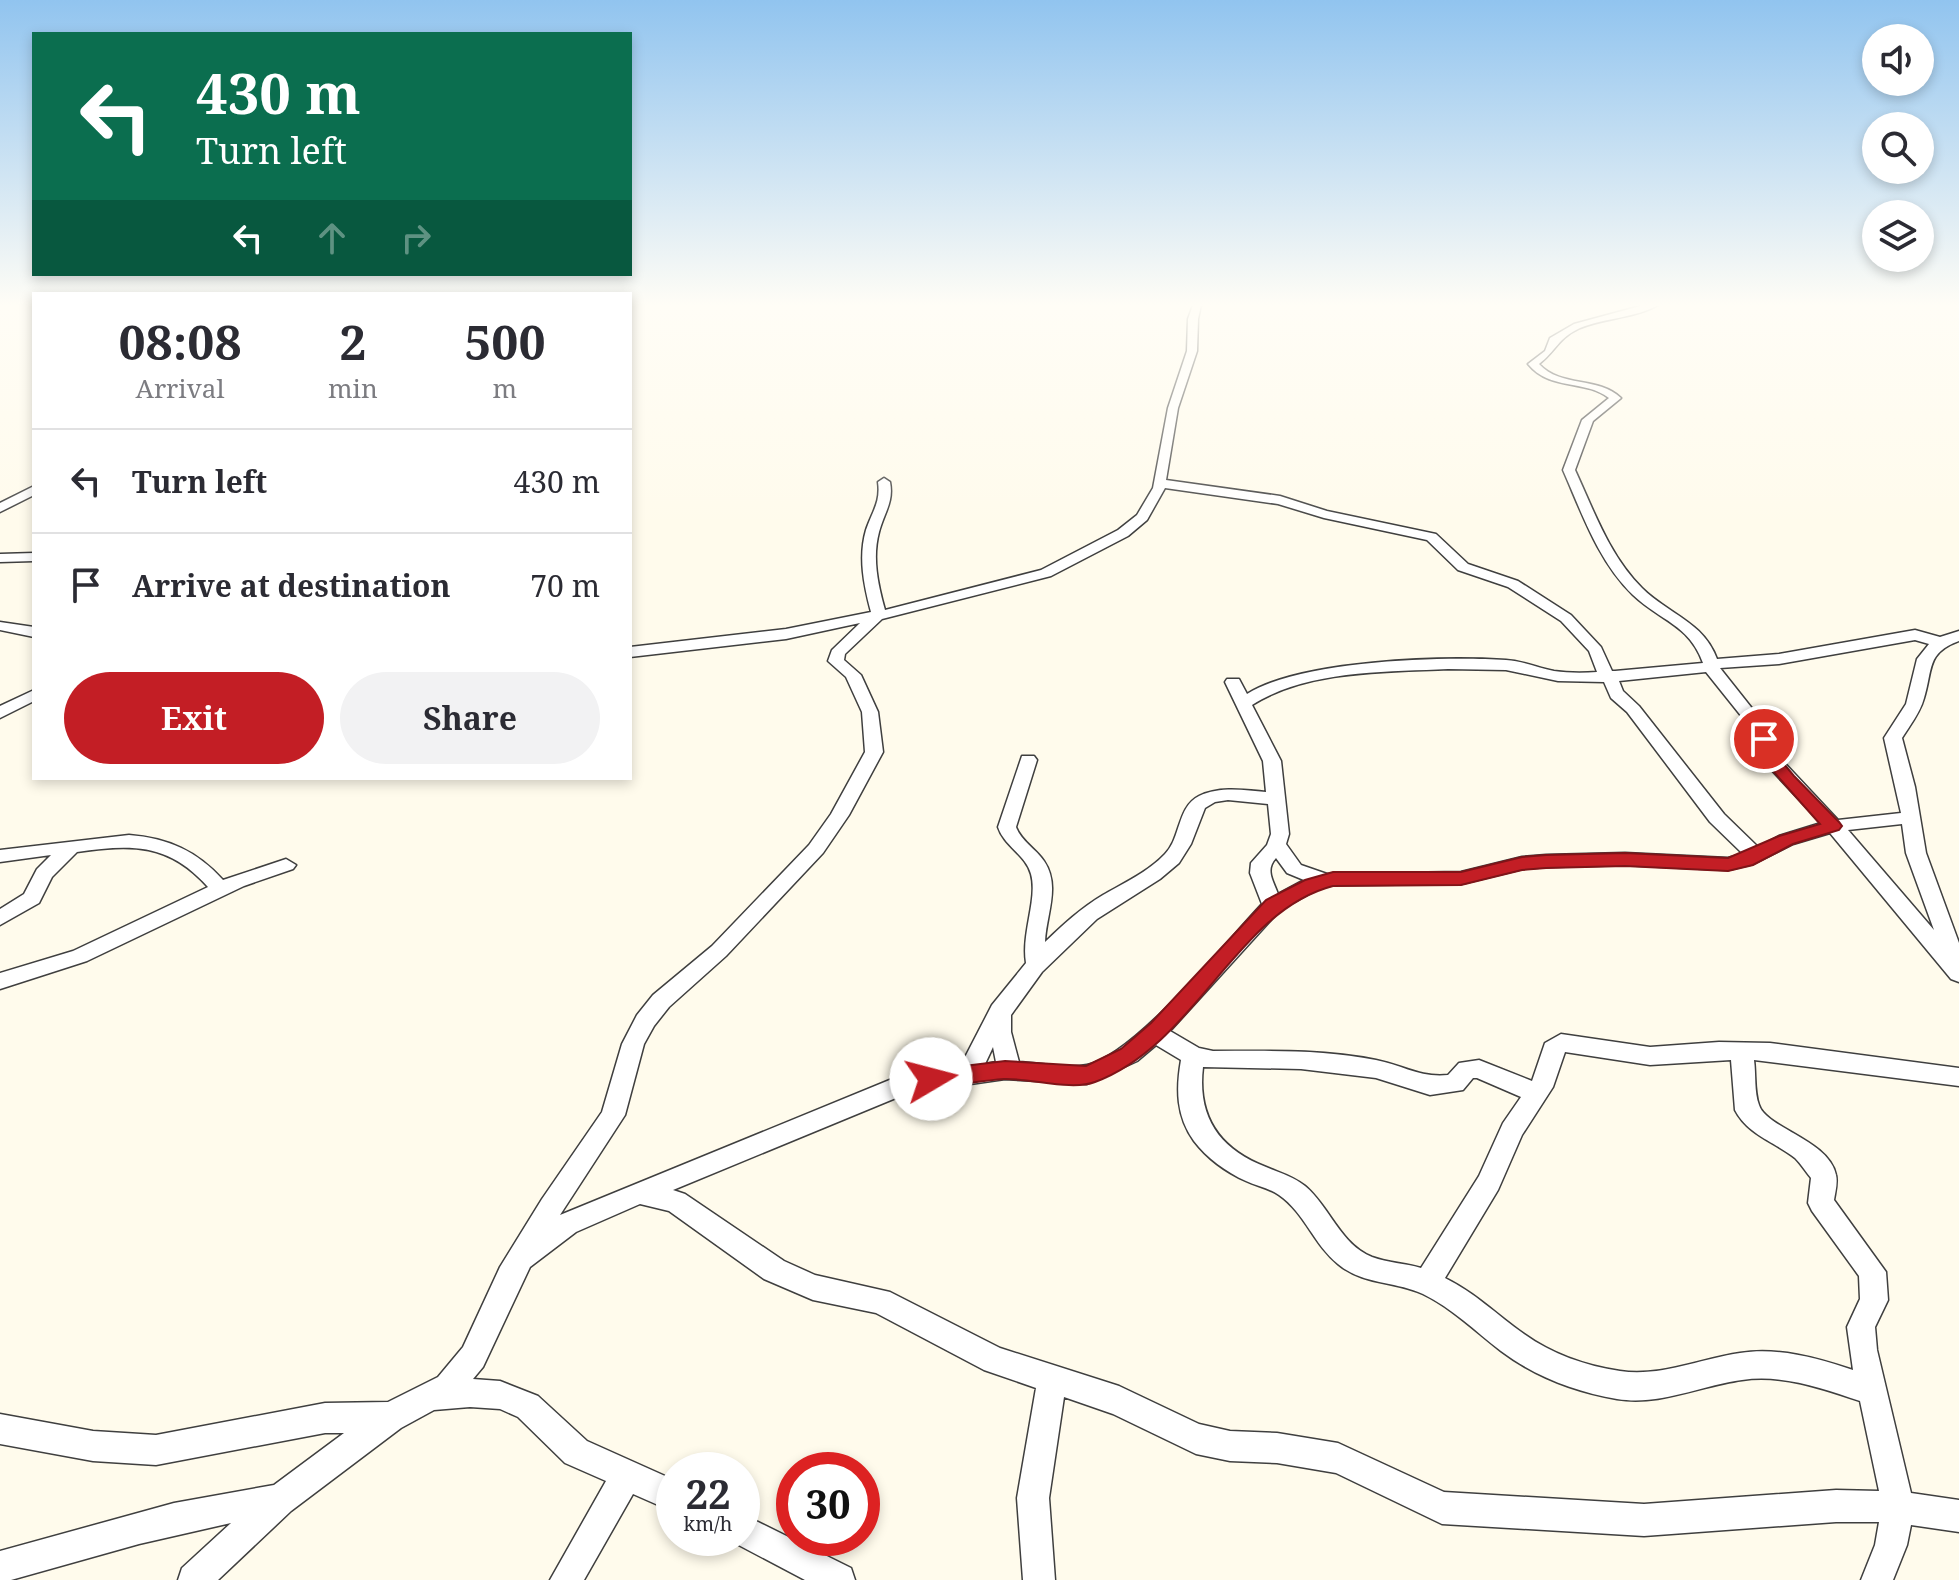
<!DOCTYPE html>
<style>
:root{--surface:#fff;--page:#f2f2f3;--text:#2b2b33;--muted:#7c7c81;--line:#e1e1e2;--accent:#c31e25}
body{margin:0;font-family:"Noto Serif",serif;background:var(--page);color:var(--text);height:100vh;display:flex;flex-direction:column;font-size:30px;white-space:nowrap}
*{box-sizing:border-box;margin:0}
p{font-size:26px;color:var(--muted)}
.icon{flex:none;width:44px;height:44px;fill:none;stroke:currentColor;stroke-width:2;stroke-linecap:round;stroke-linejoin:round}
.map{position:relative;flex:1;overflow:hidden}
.side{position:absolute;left:32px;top:292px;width:600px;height:488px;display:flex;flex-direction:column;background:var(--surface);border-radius:0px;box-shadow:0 4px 12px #0003}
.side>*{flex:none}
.banner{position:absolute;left:32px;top:32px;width:600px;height:244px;border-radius:0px;box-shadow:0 4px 12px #0003;background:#0b6e4f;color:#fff;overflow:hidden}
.tools{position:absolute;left:1862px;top:24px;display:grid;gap:16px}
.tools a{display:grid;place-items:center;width:72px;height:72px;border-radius:50%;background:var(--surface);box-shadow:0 4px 12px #0003;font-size:40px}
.speed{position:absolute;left:656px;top:1452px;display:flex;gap:16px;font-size:40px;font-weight:700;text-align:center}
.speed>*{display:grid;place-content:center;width:104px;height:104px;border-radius:50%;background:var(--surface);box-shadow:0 4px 12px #0003;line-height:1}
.speed small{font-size:20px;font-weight:400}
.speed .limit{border:12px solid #d22;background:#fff;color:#111}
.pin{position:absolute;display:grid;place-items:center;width:68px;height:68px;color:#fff;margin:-34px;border:4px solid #fff;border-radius:50%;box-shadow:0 2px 8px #0007}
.me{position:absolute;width:88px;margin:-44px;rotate:82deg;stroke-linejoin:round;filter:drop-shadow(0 0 6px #0008)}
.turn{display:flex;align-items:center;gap:28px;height:168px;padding:0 32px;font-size:36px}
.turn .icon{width:104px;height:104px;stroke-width:2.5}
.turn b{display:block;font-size:56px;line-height:68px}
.lanes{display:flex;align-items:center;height:76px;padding:0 32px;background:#0003;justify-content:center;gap:40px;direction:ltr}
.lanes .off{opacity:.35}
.eta{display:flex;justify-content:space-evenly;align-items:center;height:136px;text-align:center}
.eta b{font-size:48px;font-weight:700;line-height:56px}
.primary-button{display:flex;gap:16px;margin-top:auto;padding:16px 32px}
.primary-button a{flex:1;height:92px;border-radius:48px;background:var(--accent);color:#fff;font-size:32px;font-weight:700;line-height:92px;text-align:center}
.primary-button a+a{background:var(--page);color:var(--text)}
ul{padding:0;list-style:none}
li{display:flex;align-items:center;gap:24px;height:104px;padding:0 32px;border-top:2px solid var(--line)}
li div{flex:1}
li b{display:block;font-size:30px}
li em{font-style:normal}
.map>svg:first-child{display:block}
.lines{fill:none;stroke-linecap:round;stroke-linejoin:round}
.minor-casing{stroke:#3f3f3f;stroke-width:3}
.minor{fill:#fff;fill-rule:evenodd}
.route{fill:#c31e25;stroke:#7f1418;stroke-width:2}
</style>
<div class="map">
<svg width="1959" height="1580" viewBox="0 0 1959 1580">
<rect width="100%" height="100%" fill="#fffbec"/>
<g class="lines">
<g class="minor-casing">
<path id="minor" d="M1193 305H1201L1198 319 1197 351 1178 408 1166 480 1280 496 1327 511 1436 534 1468 564 1518 581 1571 615 1601 647 1612 671H1615L1703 663C1689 624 1660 621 1633 595 1598 561 1582 513 1563 470L1582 420 1609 398C1584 379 1550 391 1528 364L1545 351 1550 338 1574 324 1644 305H1658C1636 318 1604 318 1580 328 1558 338 1556 351 1539 364 1561 388 1598 376 1621 398L1593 421 1575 470C1594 511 1609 555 1642 588 1668 614 1704 622 1717 659L1779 654 1915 630 1940 637 1959 631V641C1926 653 1933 669 1924 698 1920 713 1910 725 1902 738L1915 787 1926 853 1959 943V982L1951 979 1830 833 1793 844 1753 864 1728 870 1625 865 1546 867 1522 869 1461 884 1333 885 1318 889 1280 910 1170 1031 1199 1048 1213 1051C1267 1051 1322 1049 1376 1060 1402 1065 1420 1078 1448 1075L1459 1063 1479 1060 1532 1081 1545 1043 1561 1034 1650 1047 1719 1042 1770 1043 1959 1068V1086L1754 1060C1756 1074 1754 1092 1759 1105 1766 1128 1829 1140 1836 1175 1838 1183 1835 1193 1834 1200L1886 1272 1888 1300 1875 1327 1877 1350 1911 1493 1959 1500V1532L1911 1525 1907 1545 1893 1580H1861L1875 1545 1879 1522H1836L1644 1536 1442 1524 1336 1473 1277 1463 1230 1461 1196 1454 1113 1414 1064 1397 1049 1498 1055 1580H1023L1017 1498 1036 1388 984 1370 876 1313 813 1300 764 1279 669 1211 640 1204 576 1232 530 1267 483 1367 473 1379 500 1381 538 1396 587 1441 674 1480V1512L633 1494 584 1580H550L606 1481 565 1463 518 1417 500 1409 470 1407 434 1410 401 1428 291 1511 218 1580H178L182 1568 231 1523 139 1544 11 1580H0V1551L174 1503 274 1485 344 1433H325L156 1465 93 1461 0 1444V1414L93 1431 156 1435 325 1403 388 1402 438 1377 463 1347 500 1267 542 1199 602 1112 622 1044 637 1015 653 995 712 946 809 845 831 814 865 752 862 712 846 677 828 661 832 650 860 623 786 639 630 657V647L786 629 871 612C864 586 858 557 866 530 872 512 881 502 878 482L884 478 890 482C894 502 884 513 879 532 872 558 878 585 885 610L1041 570 1118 530 1137 515 1153 488 1168 408 1187 351 1188 319ZM1165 488 1278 504 1324 518 1427 540 1458 570 1508 587 1561 621 1589 651 1597 672C1583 673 1568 673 1554 671 1538 668 1523 661 1506 660 1442 656 1301 660 1247 694L1239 679H1227L1225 682 1263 761 1266 792C1245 790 1219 786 1199 796 1177 807 1181 838 1165 854 1148 872 1124 883 1103 895 1081 908 1063 925 1045 942 1046 915 1061 886 1044 861 1036 849 1021 841 1016 827L1037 760 1034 756H1022L998 827C1004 846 1026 855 1031 874 1038 899 1021 933 1026 963L992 1005 960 1067 897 1077 560 1215 625 1115 644 1044 654 1026 669 1007 726 956 823 853 849 815 883 752 878 712 861 675 844 660 845 654 882 619 1051 576 1128 536 1147 520ZM1915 640 1929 644 1917 659 1906 704 1884 738 1901 813 1838 820 1779 757 1762 721 1720 668 1779 664ZM1448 669 1506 670 1558 681 1604 682 1611 698 1627 712 1710 822 1743 854 1728 858 1625 853 1546 855 1522 857 1461 872 1327 874 1301 865 1286 844 1289 834 1281 761 1252 705C1307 670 1385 672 1448 669ZM1706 672 1746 722 1765 763 1821 823 1779 836 1758 847 1724 814 1639 706 1623 691 1619 681ZM1228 800 1268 804 1271 834 1267 845 1251 863 1250 873 1262 904C1226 942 1135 1055 1087 1065 1067 1069 1040 1063 1019 1062L1011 1032V1015L1042 972 1097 919 1160 879 1179 863 1191 844 1205 808 1215 802ZM1902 824 1906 853 1934 930 1848 830ZM1276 858 1287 873 1304 880 1278 894C1273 880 1265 870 1276 858ZM1156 1045 1181 1060C1176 1089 1176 1116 1194 1141 1207 1158 1226 1172 1246 1181 1257 1186 1269 1188 1279 1195 1305 1213 1314 1245 1338 1264 1363 1285 1395 1281 1423 1294 1452 1308 1475 1331 1501 1351 1534 1376 1576 1392 1617 1399 1660 1406 1699 1386 1742 1380 1782 1374 1822 1388 1860 1401L1879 1491 1836 1490 1644 1504 1444 1492 1338 1443 1277 1433 1230 1431 1199 1424 1119 1386 1000 1348 890 1292 815 1275 784 1261 685 1194 673 1190 908 1093 1005 1079 1087 1084 1137 1061ZM993 1047 996 1062 985 1064ZM1565 1052 1650 1065 1731 1060 1735 1110C1748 1135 1775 1142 1795 1158 1801 1164 1806 1172 1811 1178L1808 1203 1812 1211 1859 1276 1860 1299 1847 1327 1853 1370C1817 1358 1778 1347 1740 1353 1699 1359 1661 1377 1620 1371 1586 1366 1552 1354 1524 1334 1497 1315 1474 1292 1445 1278L1498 1190 1522 1135 1553 1087ZM1203 1067 1301 1069 1376 1078 1430 1095 1463 1090 1473 1078H1477L1521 1097 1503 1123 1479 1176 1421 1268C1405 1263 1388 1263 1372 1257 1340 1244 1330 1207 1305 1186 1293 1176 1280 1173 1266 1167 1219 1149 1197 1117 1203 1067Z
M34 486V495L0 512V503Z
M34 553V561L0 562V554Z
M0 622 34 627V637L0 630Z
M34 690V701L0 718V706Z
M129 835C168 838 197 851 223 880L286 859 296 865 293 869 244 886 87 961 0 989V973L73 951 208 887C169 843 132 844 77 852L52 877 39 903 0 925V909L24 894 37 869 51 855 0 862V850Z
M742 1514 851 1568 855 1580H805L731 1541 729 1538H742Z"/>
</g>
<use href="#minor" class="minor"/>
</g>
<linearGradient id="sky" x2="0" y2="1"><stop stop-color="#91c4ef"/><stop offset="0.58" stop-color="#fffdf6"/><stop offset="1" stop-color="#fffdf6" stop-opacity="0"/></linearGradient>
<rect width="1959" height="526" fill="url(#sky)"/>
<path class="route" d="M1764 734 1770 736 1779 758 1794 776 1839 822 1842 826 1839 830 1793 844 1753 865 1728 871 1625 866 1546 868 1522 870 1461 885 1333 886C1236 911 1197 1044 1095 1082 1071 1091 1031 1078 1004 1079 979 1081 955 1085 931 1089L922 1086 919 1079 922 1073 931 1070 1005 1061 1086 1066 1121 1049 1151 1023 1266 900 1305 880 1333 872H1461L1522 857 1546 855 1625 853 1728 858 1779 836 1820 824 1765 762 1755 739Z"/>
</svg>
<div class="tools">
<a><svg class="icon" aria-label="sound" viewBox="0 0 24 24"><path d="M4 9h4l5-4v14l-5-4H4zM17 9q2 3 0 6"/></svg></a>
<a><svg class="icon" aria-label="search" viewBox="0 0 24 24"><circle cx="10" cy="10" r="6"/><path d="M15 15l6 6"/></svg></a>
<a><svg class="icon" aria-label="layers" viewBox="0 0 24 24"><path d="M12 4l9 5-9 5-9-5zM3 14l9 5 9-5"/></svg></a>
</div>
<div class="speed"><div>22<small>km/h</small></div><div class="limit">30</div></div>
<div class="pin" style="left:1764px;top:739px;background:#d93025"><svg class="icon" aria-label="arrive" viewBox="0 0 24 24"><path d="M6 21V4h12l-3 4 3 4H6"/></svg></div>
<svg class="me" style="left:931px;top:1079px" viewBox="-20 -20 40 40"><circle r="19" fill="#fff"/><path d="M0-13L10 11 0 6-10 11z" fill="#c31e25"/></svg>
<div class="banner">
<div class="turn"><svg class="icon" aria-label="left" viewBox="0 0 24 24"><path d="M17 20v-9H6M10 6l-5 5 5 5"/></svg><div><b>430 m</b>Turn left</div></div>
<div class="lanes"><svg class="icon" aria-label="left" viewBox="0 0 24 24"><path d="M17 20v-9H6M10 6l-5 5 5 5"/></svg><svg class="icon off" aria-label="ahead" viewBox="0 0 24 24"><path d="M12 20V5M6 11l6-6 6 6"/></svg><svg class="icon off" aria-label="right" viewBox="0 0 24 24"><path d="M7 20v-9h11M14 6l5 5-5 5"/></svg></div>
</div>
<section class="side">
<div class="eta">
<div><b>08:08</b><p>Arrival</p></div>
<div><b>2</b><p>min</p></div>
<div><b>500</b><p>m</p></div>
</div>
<ul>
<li><svg class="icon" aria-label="left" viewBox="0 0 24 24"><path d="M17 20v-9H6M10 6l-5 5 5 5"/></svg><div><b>Turn left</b></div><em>430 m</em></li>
<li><svg class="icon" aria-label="arrive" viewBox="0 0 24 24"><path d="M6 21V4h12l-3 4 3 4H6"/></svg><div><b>Arrive at destination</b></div><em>70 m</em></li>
</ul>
<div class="primary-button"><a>Exit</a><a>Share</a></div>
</section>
</div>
